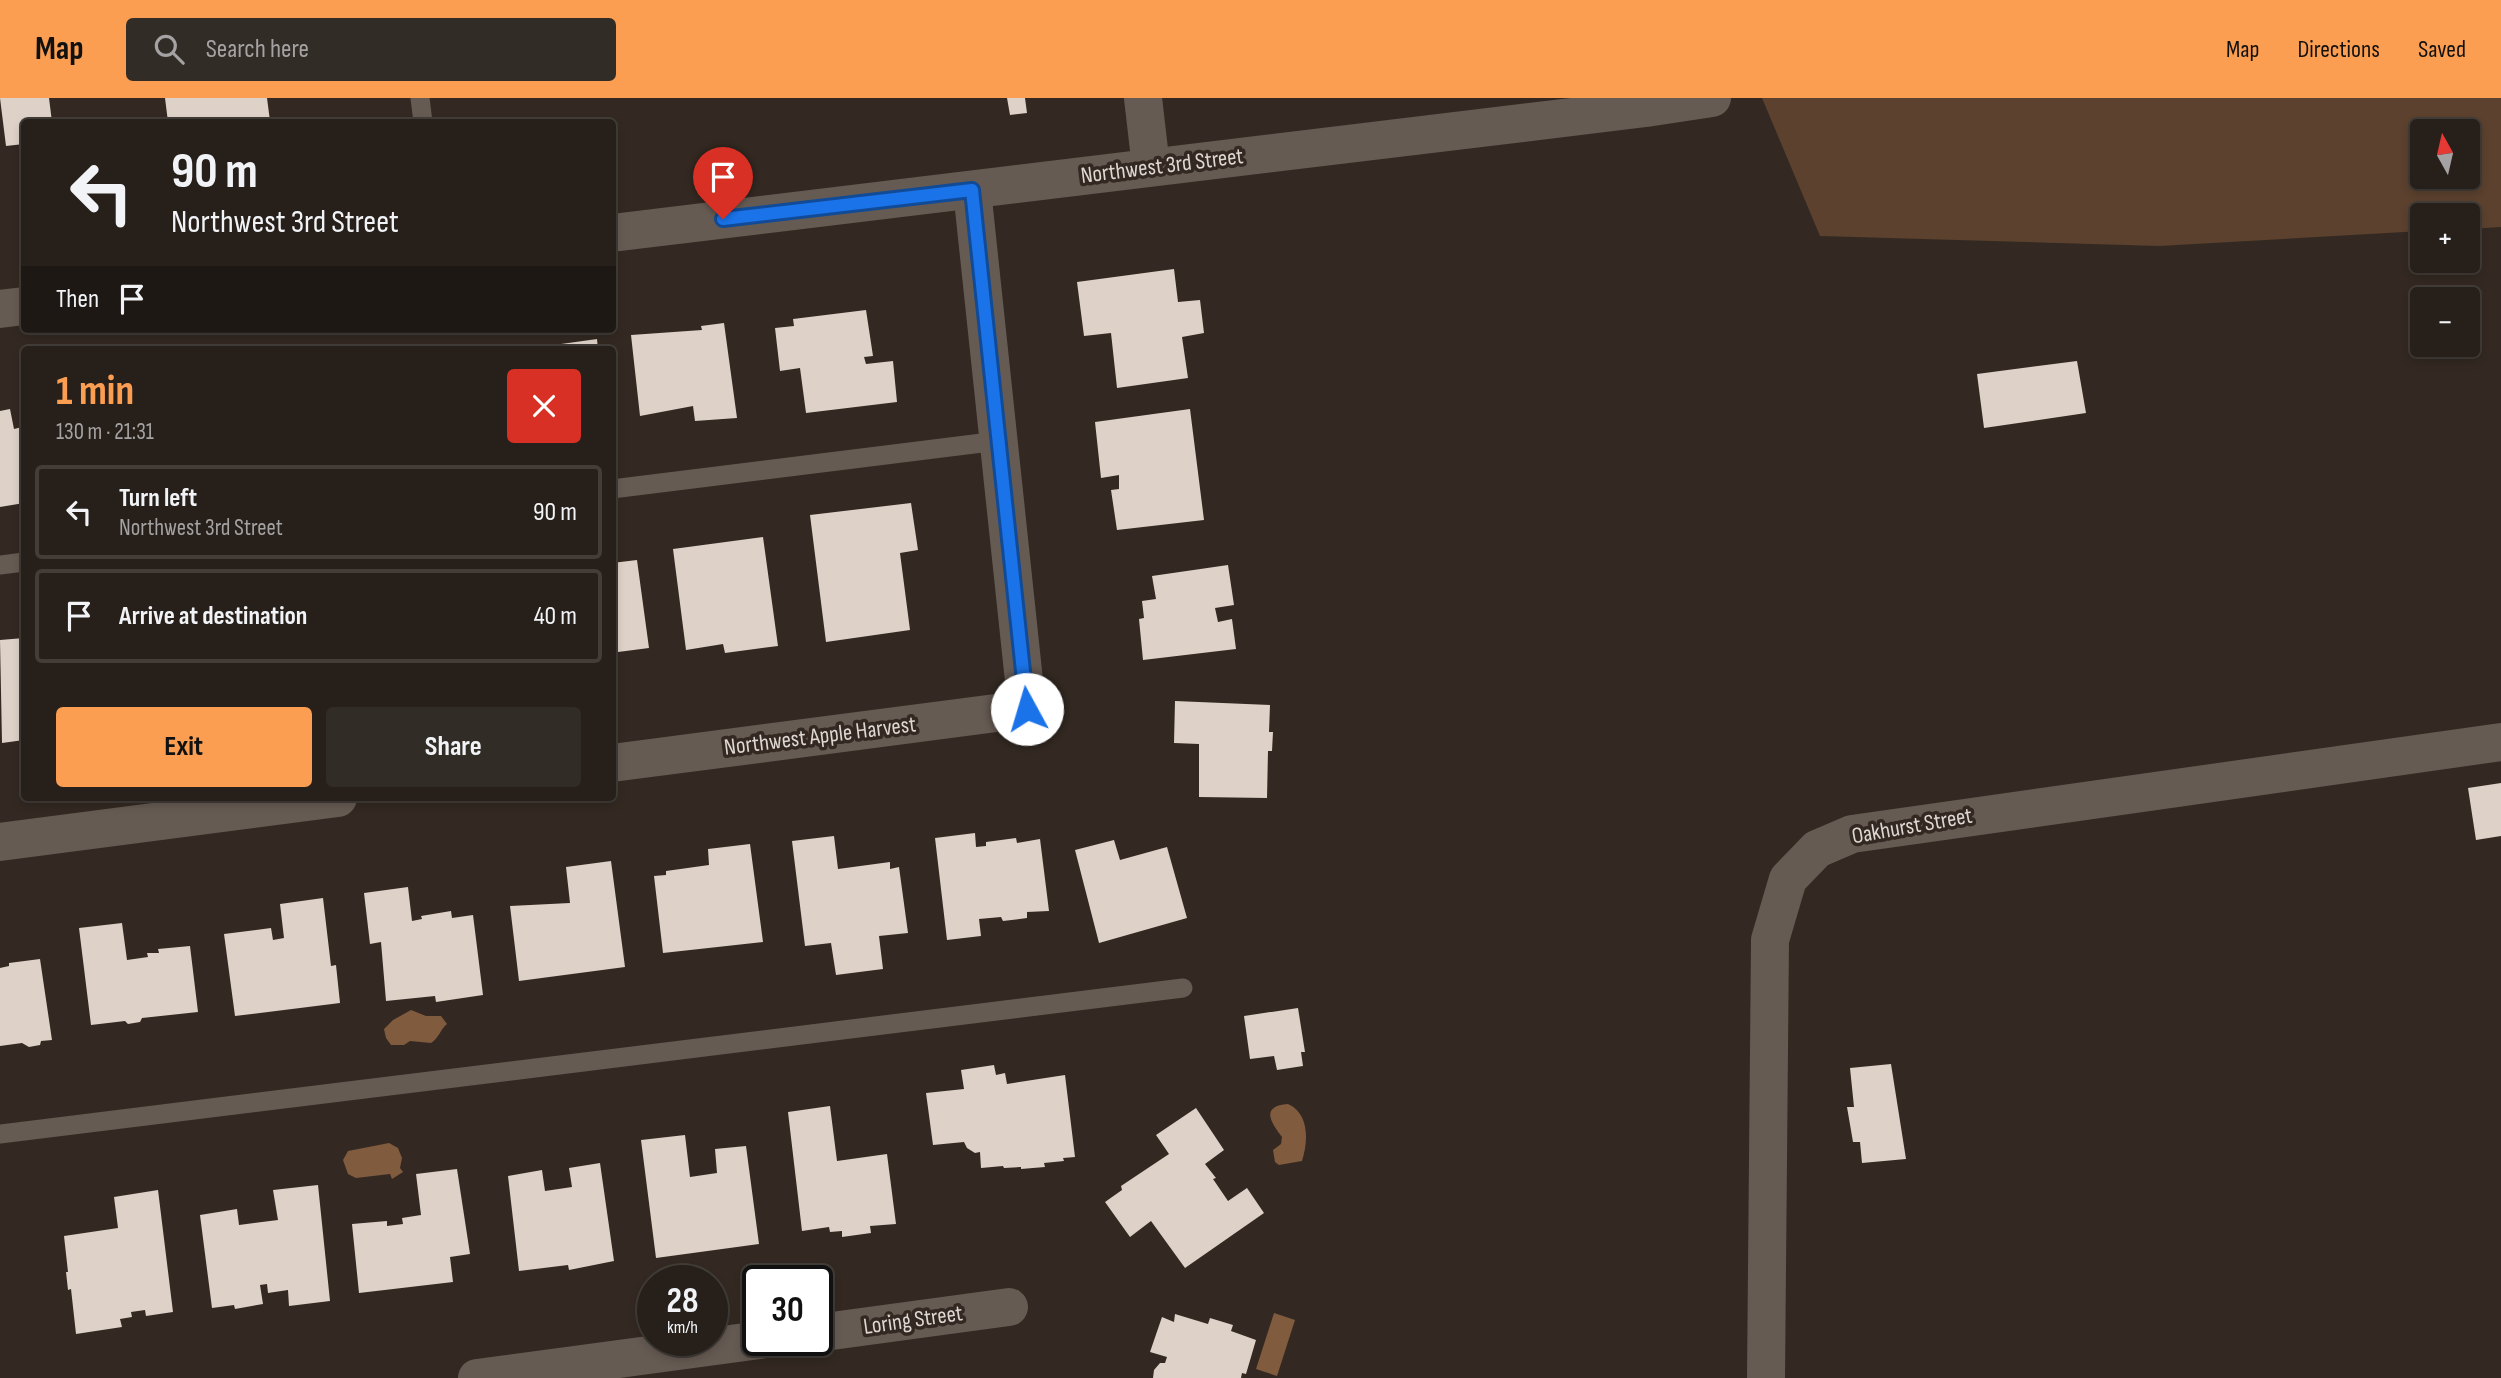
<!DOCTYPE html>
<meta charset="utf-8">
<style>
:root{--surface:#261f1a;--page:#322c27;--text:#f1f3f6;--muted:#a4a2a2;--line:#423d39;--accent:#fb9e51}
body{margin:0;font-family:"Sofia Sans Condensed",sans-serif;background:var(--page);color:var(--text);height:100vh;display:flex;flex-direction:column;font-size:26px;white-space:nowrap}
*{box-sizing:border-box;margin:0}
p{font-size:23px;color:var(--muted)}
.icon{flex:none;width:38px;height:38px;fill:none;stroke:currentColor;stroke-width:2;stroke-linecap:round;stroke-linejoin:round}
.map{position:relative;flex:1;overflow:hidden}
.drawer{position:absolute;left:21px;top:248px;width:595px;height:455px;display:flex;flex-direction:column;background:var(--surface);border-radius:7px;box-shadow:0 4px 10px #0003,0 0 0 2px var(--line)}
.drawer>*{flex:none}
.banner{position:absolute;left:21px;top:21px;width:595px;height:214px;border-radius:7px;box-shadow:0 4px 10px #0003,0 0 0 2px var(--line);background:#261f1a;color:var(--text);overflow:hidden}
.needle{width:46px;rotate:352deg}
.tools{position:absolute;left:2410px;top:21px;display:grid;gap:14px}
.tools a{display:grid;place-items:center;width:70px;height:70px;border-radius:7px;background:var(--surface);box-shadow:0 4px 10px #0003,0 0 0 2px var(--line);font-size:35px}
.speed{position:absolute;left:637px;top:1167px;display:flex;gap:14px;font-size:35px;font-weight:700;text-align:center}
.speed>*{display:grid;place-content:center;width:91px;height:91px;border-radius:50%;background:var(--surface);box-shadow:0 4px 10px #0003,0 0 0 2px var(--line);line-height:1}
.speed small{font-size:18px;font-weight:400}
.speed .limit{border:4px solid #111;border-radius:10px;background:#fff;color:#111}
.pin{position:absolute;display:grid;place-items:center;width:60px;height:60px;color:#fff;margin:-72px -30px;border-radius:50% 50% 50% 0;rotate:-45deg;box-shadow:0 0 7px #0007}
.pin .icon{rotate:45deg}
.me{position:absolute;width:77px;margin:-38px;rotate:354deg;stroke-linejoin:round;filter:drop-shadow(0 0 5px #0008)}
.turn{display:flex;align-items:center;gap:24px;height:147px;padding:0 35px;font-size:32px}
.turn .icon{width:91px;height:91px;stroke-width:2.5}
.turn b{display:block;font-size:49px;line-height:60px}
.then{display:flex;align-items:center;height:66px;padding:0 35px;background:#0003;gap:14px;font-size:26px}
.round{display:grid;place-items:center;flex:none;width:74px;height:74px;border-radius:7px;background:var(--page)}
.headline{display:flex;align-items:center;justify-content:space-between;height:119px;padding:0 35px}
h1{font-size:42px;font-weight:700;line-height:52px;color:var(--accent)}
.primary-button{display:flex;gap:14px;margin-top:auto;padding:14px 35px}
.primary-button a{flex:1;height:80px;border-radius:7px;background:var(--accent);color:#111;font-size:28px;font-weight:700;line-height:80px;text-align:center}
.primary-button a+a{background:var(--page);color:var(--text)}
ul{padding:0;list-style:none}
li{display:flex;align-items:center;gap:21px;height:94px;margin:0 14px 10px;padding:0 21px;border:4px solid var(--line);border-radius:7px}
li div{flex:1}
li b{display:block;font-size:26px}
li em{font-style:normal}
header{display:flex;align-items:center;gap:42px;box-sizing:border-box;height:98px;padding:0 35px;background:var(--accent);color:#111}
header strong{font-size:33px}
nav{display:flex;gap:38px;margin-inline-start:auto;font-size:24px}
.search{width:490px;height:63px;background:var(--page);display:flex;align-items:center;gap:18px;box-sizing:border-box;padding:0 24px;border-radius:7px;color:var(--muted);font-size:26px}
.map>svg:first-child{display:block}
.green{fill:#5b412e;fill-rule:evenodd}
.water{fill:#815b3e}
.building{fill:#ded1c7}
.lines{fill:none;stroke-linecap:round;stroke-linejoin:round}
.service{stroke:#665b53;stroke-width:19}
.minor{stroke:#665b53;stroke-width:38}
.tertiary{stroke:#665b53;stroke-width:38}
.route-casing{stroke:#114b97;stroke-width:18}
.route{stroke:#1a73e8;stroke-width:12}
.labels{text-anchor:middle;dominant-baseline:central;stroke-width:7;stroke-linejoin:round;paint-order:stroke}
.street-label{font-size:23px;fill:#ded7d2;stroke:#332922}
</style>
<header>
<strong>Map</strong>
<div class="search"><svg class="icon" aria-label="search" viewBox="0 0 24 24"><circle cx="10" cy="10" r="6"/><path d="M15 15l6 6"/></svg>Search here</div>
<nav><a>Map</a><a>Directions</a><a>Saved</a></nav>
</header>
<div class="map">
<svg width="2501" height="1280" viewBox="0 0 2501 1280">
<rect width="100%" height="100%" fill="#332922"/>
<path class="green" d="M1762 0H2501V129L2468 131V117H2422V133L2159 148 1820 138ZM2422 33H2468V79H2422Z"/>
<path class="water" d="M411 912 426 918H441L447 926C440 932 439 940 431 945L410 943 404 947H391L386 940 384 931 393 922Z
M1288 1006C1310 1016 1308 1044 1302 1063L1279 1067 1275 1064 1273 1052 1281 1046 1282 1039C1272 1026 1259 1008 1288 1006Z
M389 1045 398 1050 402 1060 400 1070 403 1074 392 1081 390 1076 356 1080 348 1076 343 1062 348 1053Z
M1274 1215 1295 1222 1277 1278 1256 1271Z"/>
<path class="building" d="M0 0H49L52 24H24V46L6 48Z
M165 0H267L270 23 168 24Z
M1007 0H1025L1027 15 1010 17Z
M1174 171 1178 204 1200 202 1204 235 1182 239 1188 280 1117 290 1111 235 1084 238 1077 184Z
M866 212 873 258 864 259 866 266 893 263 897 304 806 315 800 270 780 273 775 230 794 228 793 221Z
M724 225 737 320 695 323 693 308 640 318 631 237 702 232 701 228Z
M597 241 598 252H546L554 249V247Z
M2077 263 2086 315 1984 330 1977 276Z
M10 311 14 331 22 329V325H24V405L0 409V313Z
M1190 311 1204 422 1117 432 1111 392 1119 391V377L1101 380 1095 324Z
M911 405 918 452 900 455 910 532 826 544 810 417Z
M763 439 778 548 725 555 723 546 686 552 673 451Z
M637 462 649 550 618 554 617 549H612V465Z
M1228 467 1234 507 1215 510 1218 524 1232 521 1236 551 1143 562 1139 521 1144 520 1142 503 1156 501 1152 478Z
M24 540V642L2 645 0 542Z
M1175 603 1270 607 1269 634H1273L1272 653H1268L1267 700 1199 699V646L1174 645Z
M2501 685V738L2476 742 2468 690Z
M975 735 976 749 986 748V744L1016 740 1017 745 1040 741 1049 813 1027 814V820L1003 823 1001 819 979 821 981 838 947 842 935 740Z
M834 738 838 771 890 764V771L899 769 908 835 879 838 883 871 836 877 831 845 805 848 792 743Z
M1114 742 1120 762 1167 749 1187 820 1099 845 1075 752Z
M750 746 763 844 663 855 654 778 666 777V773L709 767 708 751Z
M611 763 625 869 519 883 510 808 570 805 566 769Z
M408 789 412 823 422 821 421 818 451 813 452 820 473 817 483 897 436 904 435 898 386 903 381 844 370 846 364 795Z
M323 800 331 868 336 867 340 905 235 918 224 836 271 830 273 842 284 840 280 806Z
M122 825 127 862 148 859 147 855H159L158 851 190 848 198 914 142 920 140 924 128 926 125 923 91 927 79 830Z
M40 861 52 942 41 943 40 947 29 949 22 945 0 948V870L9 868V865Z
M1298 910 1305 954H1301L1303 968 1277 972 1274 958 1250 961 1244 918Z
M1891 966 1906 1061 1862 1065 1860 1044H1853L1847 1009H1854L1850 970Z
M994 967 996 977 1005 975 1007 986 1065 977 1075 1059 1063 1060 1064 1063 1044 1065 1045 1069 1021 1071V1069L1004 1070 1003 1068 981 1070 980 1054 975 1055 967 1050 964 1044 933 1047 926 995 964 991 961 972Z
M830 1008 837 1063 887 1056 896 1126 870 1128 871 1135 842 1139V1133L830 1134 829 1129 802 1133 788 1014Z
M1196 1010 1224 1052 1205 1066 1216 1080 1213 1081 1228 1103 1247 1090 1264 1115 1185 1170 1151 1123 1130 1139 1105 1104 1122 1092 1121 1088 1169 1056 1156 1037Z
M685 1037 690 1079 717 1075 715 1051 746 1048 759 1146 656 1160 641 1042Z
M600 1065 614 1163 569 1172 568 1167 519 1173 508 1078 542 1072 545 1093 572 1089 569 1070Z
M457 1071 470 1156 450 1159 453 1184 359 1195 352 1126 387 1123V1128L403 1126 402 1120 421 1117 416 1076Z
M318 1087 330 1203 289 1208 288 1192 268 1195 267 1186 260 1187 263 1206 235 1211 234 1207 212 1210 200 1117 237 1111 239 1127 278 1122 273 1092Z
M158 1092 173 1214 146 1218 145 1212 131 1214 132 1219 120 1221 122 1229 76 1236 71 1191 68 1192 66 1174H68L64 1138 118 1130 114 1099Z
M1175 1216 1208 1226 1210 1220 1233 1227 1231 1233 1256 1242 1246 1276 1242 1275 1241 1280H1153L1154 1272 1160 1265H1165L1167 1259 1150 1254 1162 1219 1174 1224Z"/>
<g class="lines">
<path class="service" d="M420 0 423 24
M612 391 998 343
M0 467 24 464
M0 1036 1183 890"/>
<path class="minor" d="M1143 0 1151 69
M612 665 1027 611 972 92
M0 744 338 700
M817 1235 1009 1209
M477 1280 760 1242
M1766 1280 1770 842 1788 781 1817 751 1852 736 2501 644"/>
<path class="tertiary" d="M612 135 1646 10 1712 0
M0 211 24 208"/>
</g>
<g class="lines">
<g class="route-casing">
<path id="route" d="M723 121 972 92 1027 611"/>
</g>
<use href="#route" class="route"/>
</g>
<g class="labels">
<g class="street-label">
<text transform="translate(1162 68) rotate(-7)">Northwest 3rd Street</text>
<text transform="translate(820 638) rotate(-7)">Northwest Apple Harvest</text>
<text transform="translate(1912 728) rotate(-10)">Oakhurst Street</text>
<text transform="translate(913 1222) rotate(-8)">Loring Street</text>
</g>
</g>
</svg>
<div class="tools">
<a><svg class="needle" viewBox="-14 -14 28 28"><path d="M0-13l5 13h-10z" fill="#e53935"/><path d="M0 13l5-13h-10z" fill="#a4a2a2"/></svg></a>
<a>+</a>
<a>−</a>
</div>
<div class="speed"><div>28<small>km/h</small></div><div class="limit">30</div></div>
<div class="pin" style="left:723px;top:121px;background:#d93025"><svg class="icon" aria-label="arrive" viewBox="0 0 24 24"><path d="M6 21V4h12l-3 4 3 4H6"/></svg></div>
<svg class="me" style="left:1027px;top:611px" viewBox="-20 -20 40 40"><circle r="19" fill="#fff"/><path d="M0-13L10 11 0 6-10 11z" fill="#1a73e8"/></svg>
<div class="banner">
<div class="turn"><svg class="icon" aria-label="left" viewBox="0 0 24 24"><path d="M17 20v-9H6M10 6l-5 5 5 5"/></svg><div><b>90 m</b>Northwest 3rd Street</div></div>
<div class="then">Then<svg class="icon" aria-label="arrive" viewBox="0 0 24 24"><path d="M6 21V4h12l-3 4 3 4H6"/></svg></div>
</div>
<section class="drawer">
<div class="headline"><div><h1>1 min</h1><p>130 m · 21:31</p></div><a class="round" style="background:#d93025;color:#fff"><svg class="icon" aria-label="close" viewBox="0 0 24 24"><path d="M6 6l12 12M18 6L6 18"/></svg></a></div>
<ul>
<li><svg class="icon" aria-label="left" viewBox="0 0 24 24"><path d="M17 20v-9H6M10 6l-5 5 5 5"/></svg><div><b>Turn left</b><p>Northwest 3rd Street</p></div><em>90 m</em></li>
<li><svg class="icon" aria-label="arrive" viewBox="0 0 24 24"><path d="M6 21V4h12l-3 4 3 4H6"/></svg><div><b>Arrive at destination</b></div><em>40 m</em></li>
</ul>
<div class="primary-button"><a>Exit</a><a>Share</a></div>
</section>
</div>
